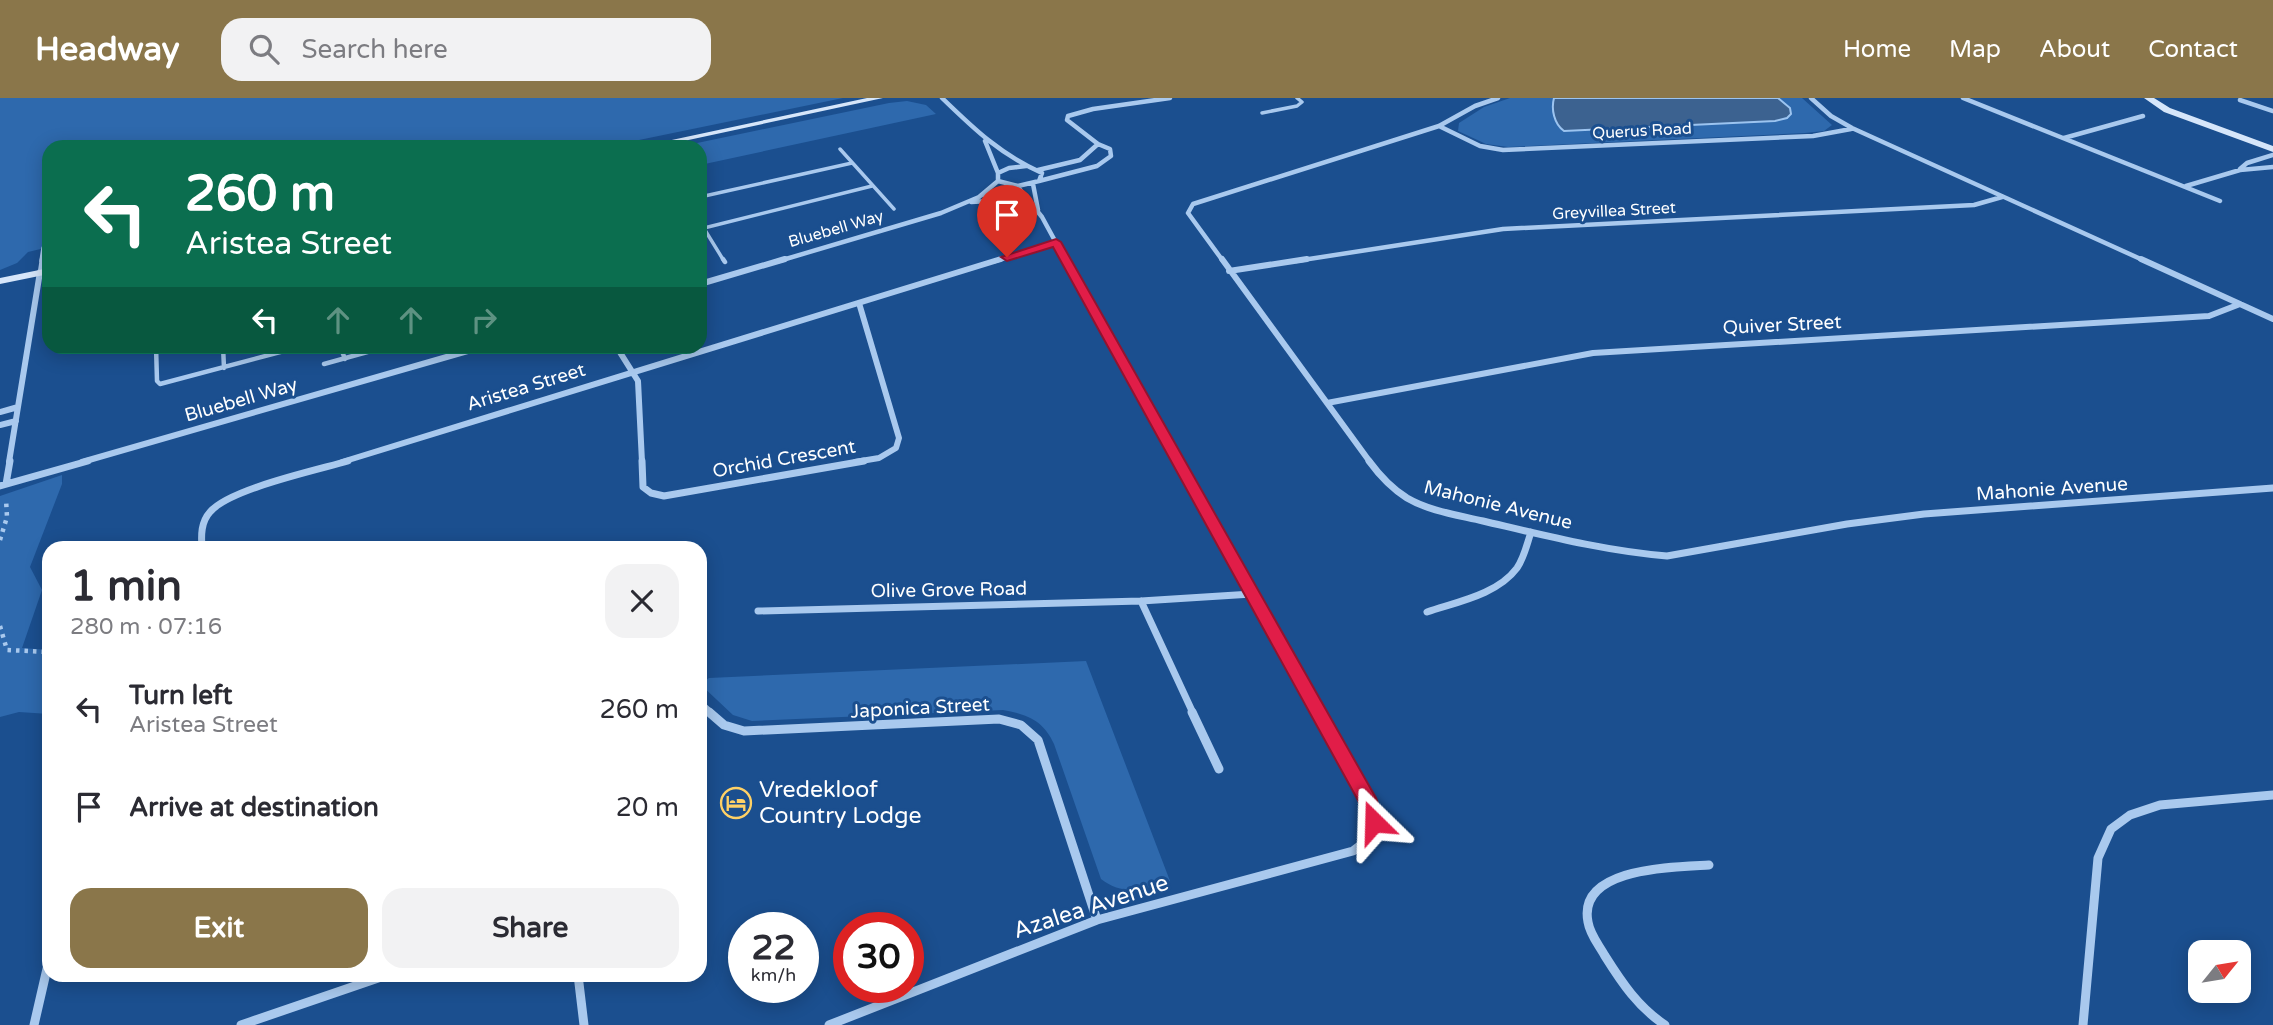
<!DOCTYPE html>
<meta charset="utf-8">
<style>
:root{--surface:#fff;--page:#f2f2f3;--text:#2b2b33;--muted:#7c7c81;--accent:#8a764a}
body{margin:0;font-family:"Varela Round",sans-serif;background:var(--page);color:var(--text);height:100vh;display:flex;flex-direction:column;font-size:26px;white-space:nowrap}
*{box-sizing:border-box;margin:0}
p{font-size:23px;color:var(--muted)}
.icon{flex:none;width:38px;height:38px;fill:none;stroke:currentColor;stroke-width:2;stroke-linecap:round;stroke-linejoin:round}
.map{position:relative;flex:1;overflow:hidden}
.panel{position:absolute;left:42px;top:443px;width:665px;height:441px;display:flex;flex-direction:column;background:var(--surface);border-radius:21px;box-shadow:0 4px 18px #0003}
.panel>*{flex:none}
.top-card{position:absolute;left:42px;top:42px;width:665px;height:214px;border-radius:21px;box-shadow:0 4px 18px #0003;background:#0b6e4f;color:#fff;overflow:hidden}
.needle{width:46px;rotate:60deg}
.fabs{position:absolute;left:2188px;top:842px;display:grid;gap:14px}
.fabs a{display:grid;place-items:center;width:63px;height:63px;border-radius:14px;background:var(--surface);box-shadow:0 4px 18px #0003;font-size:35px}
.speed{position:absolute;left:728px;top:814px;display:flex;gap:14px;font-size:35px;font-weight:700;text-align:center}
.speed>*{display:grid;place-content:center;width:91px;height:91px;border-radius:50%;background:var(--surface);box-shadow:0 4px 18px #0003;line-height:1}
.speed small{font-size:18px;font-weight:400}
.speed .limit{border:10px solid #d22;background:#fff;color:#111}
.pin{position:absolute;display:grid;place-items:center;width:60px;height:60px;color:#fff;margin:-72px -30px;border-radius:50% 50% 50% 0;rotate:-45deg;box-shadow:0 0 7px #0007}
.pin .icon{rotate:45deg}
.me{position:absolute;width:77px;margin:-38px;rotate:338deg;stroke-linejoin:round;filter:drop-shadow(0 0 5px #0008)}
.turn{display:flex;align-items:center;gap:24px;height:147px;padding:0 28px;font-size:32px}
.turn .icon{width:91px;height:91px;stroke-width:2.5}
.turn b{display:block;font-size:49px;line-height:60px}
.lanes{display:flex;align-items:center;height:66px;padding:0 28px;background:#0003;justify-content:center;gap:35px;direction:ltr}
.lanes .off{opacity:.35}
.round{display:grid;place-items:center;flex:none;width:74px;height:74px;border-radius:21px;background:var(--page)}
.summary{display:flex;align-items:center;justify-content:space-between;height:119px;padding:0 28px}
h1{font-size:42px;font-weight:800;line-height:52px}
.cta{display:flex;gap:14px;margin-top:auto;padding:14px 28px}
.cta a{flex:1;height:80px;border-radius:21px;background:var(--accent);color:#fff;font-size:28px;font-weight:800;line-height:80px;text-align:center}
.cta a+a{background:var(--page);color:var(--text)}
ul{padding:0;list-style:none}
li{display:flex;align-items:center;gap:21px;height:98px;padding:0 28px}
li div{flex:1}
li b{display:block;font-size:26px}
li em{font-style:normal}
header{display:flex;align-items:center;gap:42px;box-sizing:border-box;height:98px;padding:0 35px;background:var(--accent);color:#fff}
header strong{font-size:33px}
nav{display:flex;gap:38px;margin-inline-start:auto;font-size:24px}
.search{width:490px;height:63px;background:var(--page);display:flex;align-items:center;gap:18px;box-sizing:border-box;padding:0 24px;border-radius:21px;color:var(--muted);font-size:26px}
.map>svg:first-child{display:block}
.green{fill:#2e69ad}
.water{fill:#3c6290;stroke:#9cc4f0;stroke-width:2}
.lines{fill:none;stroke-linecap:round;stroke-linejoin:round}
.path{stroke:#a9c9ee;stroke-width:4.5;stroke-dasharray:3.5 5;stroke-linecap:butt}
.lane-far1{stroke:#a9c9ee;stroke-width:3.5}
.lane{stroke:#a9c9ee;stroke-width:4.5}
.street-far3{stroke:#a9c9ee;stroke-width:4.5}
.street-far2{stroke:#a9c9ee;stroke-width:6}
.street-far1{stroke:#a9c9ee;stroke-width:7}
.street{stroke:#a9c9ee;stroke-width:9}
.secondary{fill:#d6e6fa;fill-rule:evenodd}
.route{fill:#e11d48;stroke:#92132f;stroke-width:2}
.labels{text-anchor:middle;dominant-baseline:central;stroke-width:6;stroke-linejoin:round;paint-order:stroke}
.far-street-label{font-size:16px;fill:#fff;stroke:#1b4f8f}
.street-label{font-size:19px;fill:#fff;stroke:#1b4f8f}
.near-poi-label{font-size:23px;fill:#fff;stroke:#1b4f8f;text-anchor:start}
.near-street-label{font-size:23px;fill:#fff;stroke:#1b4f8f}
</style>
<header>
<strong>Headway</strong>
<div class="search"><svg class="icon" aria-label="search" viewBox="0 0 24 24"><circle cx="10" cy="10" r="6"/><path d="M15 15l6 6"/></svg>Search here</div>
<nav><a>Home</a><a>Map</a><a>About</a><a>Contact</a></nav>
</header>
<div class="map">
<svg width="2273" height="927" viewBox="0 0 2273 927">
<rect width="100%" height="100%" fill="#1b4f8f"/>
<path class="green" d="M0 0H843L605 49H49V149L28 154 17 165 0 172Z
M1510 0H1554L1553 16 1564 33 1787 20 1790 10 1778 0H1802L1832 27 1824 33 1805 35 1508 49 1486 46 1458 33 1459 25 1484 9Z
M907 3 926 7 936 16 700 67V49H678L889 5Z
M62 377V386L30 469 42 492 22 550 49 552V616L19 614 0 619V398Z
M1086 563 1170 783C1146 791 1124 799 1101 781L1054 646C1044 623 1027 616 1003 612L752 623 733 617 700 586 709 580Z"/>
<path class="water" d="M1554 0H1778L1790 10 1791 16 1787 20 1775 23 1564 33C1554 26 1551 11 1554 0Z"/>
<g class="lines">
<path class="path" d="M0 442 7 419 6 401
M0 528 7 552 49 554"/>
<path class="lane-far1" d="M1262 15 1297 8 1302 4 1297 0
M840 51 894 111
M700 99 852 65
M700 124 724 163
M704 130 872 88
M41 163 43 150"/>
<path class="lane" d="M723 161 725 164
M40 174 42 161
M156 248 157 283 160 286 303 248
M223 248 224 270
M340 248 345 261
M324 266 389 248"/>
<path class="street-far3" d="M942 0C975 32 1000 56 1042 75L1039 83 1018 88 998 83V75L1009 70 1026 68
M1811 0 1831 18 1852 30 2145 163
M1963 0 2220 103
M2240 2 2273 13
M1439 28 1480 48 1503 52 1813 38 1851 31
M2064 40 2143 18
M985 43 998 75
M2240 71 2247 65 2273 57
M1038 72 1080 62 1098 46
M1039 83 1097 68 1111 58 1110 51 1098 46 1067 22 1068 18 1093 11 1170 0
M1033 86 1038 112
M1017 88 1042 119 1066 163
M2186 88 2240 72 2273 69
M983 97 1011 88
M971 104 1009 102 1031 110
M779 163 941 115 979 99 998 83
M995 163 1056 144
M1223 163 1188 115 1193 106 1439 28 1475 8 1498 0
M1296 163 1503 131 1974 107 2002 99"/>
<path class="street-far2" d="M1065 161 1179 364
M1222 161 1370 364
M2141 161 2273 221
M1229 173 1307 161
M700 186 785 161
M616 248 638 283 642 364
M1327 305 1593 255 2209 218 2240 206
M0 314 18 309
M0 327 16 323
M9 364 40 174
M82 364 485 248
M342 364 1001 161
M855 364 879 360 896 350 899 340 859 205"/>
<path class="street-far1" d="M642 363 643 389 651 395 664 398 864 363
M1178 363 1319 615
M1369 363C1380 378 1391 390 1407 400 1429 413 1458 417 1483 423 1543 437 1605 453 1667 458L1847 426 1924 416 2273 390
M6 386 10 363
M0 388 88 363
M202 450C201 437 201 424 210 414 229 391 317 372 348 363
M1141 503 1193 615
M758 513 1141 503 1252 496
M1427 514C1456 504 1497 497 1517 470 1524 460 1527 446 1531 434
M700 605 711 615"/>
<path class="street" d="M709 614 724 627 744 633 999 621 1021 627 1038 642 1097 822
M1192 614 1219 671
M578 877 584 927
M34 927 49 862
M241 927 387 877
M829 927 1097 822 1353 753C1362 747 1371 739 1373 727 1376 705 1331 636 1318 614
M1665 927C1638 909 1622 885 1605 858 1599 847 1590 837 1588 824 1577 769 1674 769 1709 767
M2083 927 2098 760 2111 731 2130 717 2160 707 2273 697"/>
<path class="secondary" d="M867 0H883L656 49H639Z
M2144 0H2154L2170 10 2273 48V54L2164 14Z
M49 170V176L0 186V180Z"/>
</g>
<path class="route" d="M1056 141 1061 144 1376 700 1384 724 1381 730 1374 732 1367 730 1360 706 1053 149 1007 163 1001 159Z"/>
<defs>
<g id="hotel-ring" transform="scale(1.575)"><circle r="9.5" fill="#1b4f8f" stroke="#ffd166" stroke-width="1.5"/><path d="M-6-4.5h1.5V1H6V5H4.5V3h-9V5H-6ZM-4 0a1.8 1.8 0 1 1 3.6 0ZM.5 0V-2.5h3Q6-2.5 6 0Z" fill="#ffd166"/></g>
</defs>
<g fill-rule="evenodd">
<use href="#hotel-ring" x="736" y="705"/>
</g>
<g class="labels">
<g class="far-street-label">
<text transform="translate(1642 33) rotate(-3)">Querus Road</text>
<text transform="translate(1614 113) rotate(-3)">Greyvillea Street</text>
<text transform="translate(836 131) rotate(-16)">Bluebell Way</text>
</g>
<g class="street-label">
<text transform="translate(1782 227) rotate(-3)">Quiver Street</text>
<text transform="translate(526 289) rotate(-17)">Aristea Street</text>
<text transform="translate(241 302) rotate(-16)">Bluebell Way</text>
<text transform="translate(784 361) rotate(-10)">Orchid Crescent</text>
<text transform="translate(2052 391) rotate(-4)">Mahonie Avenue</text>
<text transform="translate(1498 407) rotate(14)">Mahonie Avenue</text>
<text transform="translate(949 492) rotate(-1)">Olive Grove Road</text>
<text transform="translate(920 610) rotate(-3)">Japonica Street</text>
</g>
<g class="near-poi-label">
<text x="759" y="692">Vredekloof<tspan x="759" dy="26">Country Lodge</tspan></text>
</g>
<g class="near-street-label">
<text transform="translate(1091 809) rotate(-18)">Azalea Avenue</text>
</g>
</g>
</svg>
<div class="fabs">
<a><svg class="needle" viewBox="-14 -14 28 28"><path d="M0-13l5 13h-10z" fill="#e53935"/><path d="M0 13l5-13h-10z" fill="#7c7c81"/></svg></a>
</div>
<div class="speed"><div>22<small>km/h</small></div><div class="limit">30</div></div>
<div class="pin" style="left:1007px;top:159px;background:#d93025"><svg class="icon" aria-label="arrive" viewBox="0 0 24 24"><path d="M6 21V4h12l-3 4 3 4H6"/></svg></div>
<svg class="me" style="left:1374px;top:724px" viewBox="-20 -20 40 40"><path d="M0-17L14 15 0 8-14 15z" fill="#e11d48" stroke="#fff" stroke-width="4"/></svg>
<div class="top-card">
<div class="turn"><svg class="icon" aria-label="left" viewBox="0 0 24 24"><path d="M17 20v-9H6M10 6l-5 5 5 5"/></svg><div><b>260 m</b>Aristea Street</div></div>
<div class="lanes"><svg class="icon" aria-label="left" viewBox="0 0 24 24"><path d="M17 20v-9H6M10 6l-5 5 5 5"/></svg><svg class="icon off" aria-label="ahead" viewBox="0 0 24 24"><path d="M12 20V5M6 11l6-6 6 6"/></svg><svg class="icon off" aria-label="ahead" viewBox="0 0 24 24"><path d="M12 20V5M6 11l6-6 6 6"/></svg><svg class="icon off" aria-label="right" viewBox="0 0 24 24"><path d="M7 20v-9h11M14 6l5 5-5 5"/></svg></div>
</div>
<section class="panel">
<div class="summary"><div><h1>1 min</h1><p>280 m · 07:16</p></div><a class="round"><svg class="icon" aria-label="close" viewBox="0 0 24 24"><path d="M6 6l12 12M18 6L6 18"/></svg></a></div>
<ul>
<li><svg class="icon" aria-label="left" viewBox="0 0 24 24"><path d="M17 20v-9H6M10 6l-5 5 5 5"/></svg><div><b>Turn left</b><p>Aristea Street</p></div><em>260 m</em></li>
<li><svg class="icon" aria-label="arrive" viewBox="0 0 24 24"><path d="M6 21V4h12l-3 4 3 4H6"/></svg><div><b>Arrive at destination</b></div><em>20 m</em></li>
</ul>
<div class="cta"><a>Exit</a><a>Share</a></div>
</section>
</div>
